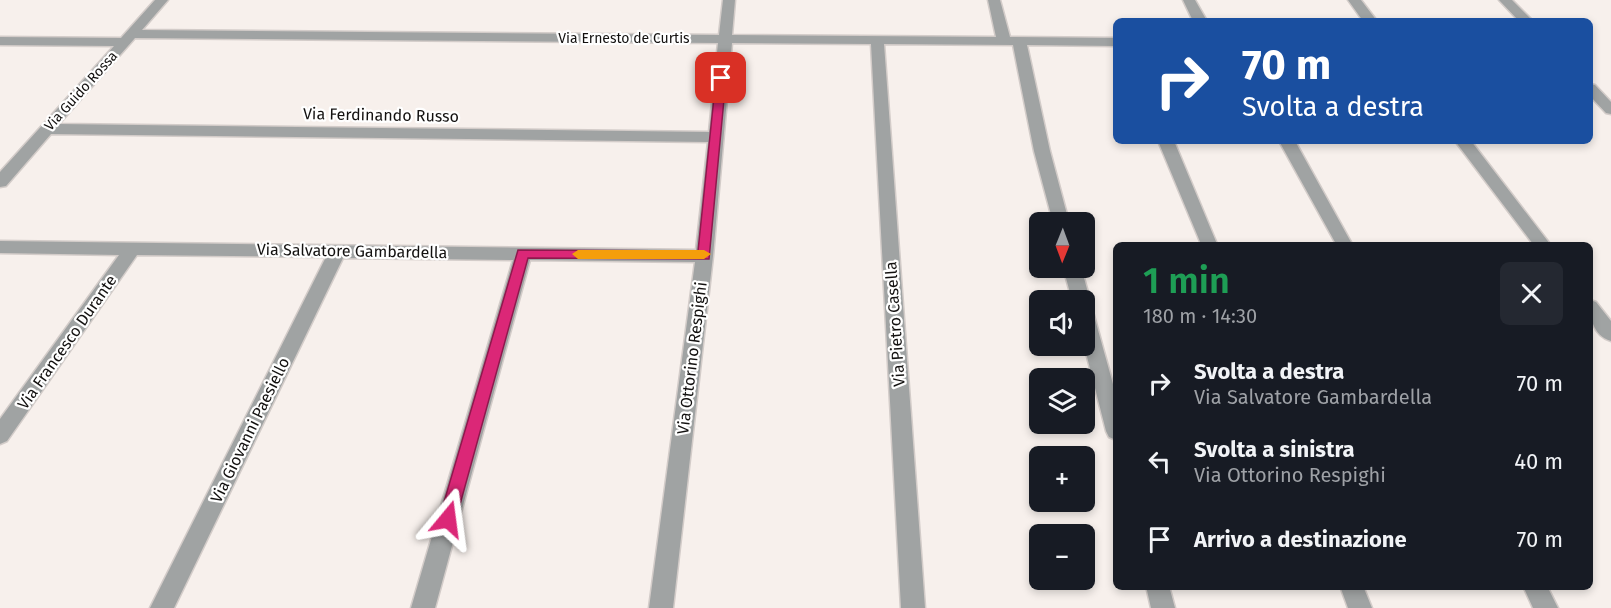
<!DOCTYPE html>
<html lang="it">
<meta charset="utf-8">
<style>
:root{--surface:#171b24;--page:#242831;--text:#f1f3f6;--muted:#9ea1a6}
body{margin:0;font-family:"Fira Sans",sans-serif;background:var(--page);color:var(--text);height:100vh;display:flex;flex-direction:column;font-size:22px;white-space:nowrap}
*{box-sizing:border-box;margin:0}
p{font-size:20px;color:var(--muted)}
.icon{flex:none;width:33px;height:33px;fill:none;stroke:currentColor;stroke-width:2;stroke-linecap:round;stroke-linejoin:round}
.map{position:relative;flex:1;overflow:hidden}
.sheet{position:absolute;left:1113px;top:242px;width:480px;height:348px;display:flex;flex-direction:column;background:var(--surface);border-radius:9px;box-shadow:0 3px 9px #0003}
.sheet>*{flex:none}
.banner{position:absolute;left:1113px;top:18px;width:480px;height:126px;border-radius:9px;box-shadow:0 3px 9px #0003;background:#1a4fa0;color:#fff;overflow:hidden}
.needle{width:39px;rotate:181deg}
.fabs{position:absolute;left:1029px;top:212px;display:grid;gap:12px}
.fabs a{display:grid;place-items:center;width:66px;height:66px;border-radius:9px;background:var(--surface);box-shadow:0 3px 9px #0003;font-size:30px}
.pin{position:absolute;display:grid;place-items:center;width:51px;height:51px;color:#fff;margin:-26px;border-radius:12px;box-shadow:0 3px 9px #0006}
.me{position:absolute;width:66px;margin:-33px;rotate:16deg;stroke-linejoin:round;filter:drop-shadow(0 0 4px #0008)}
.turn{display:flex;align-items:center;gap:21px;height:126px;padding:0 30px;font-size:27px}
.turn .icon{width:78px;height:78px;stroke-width:2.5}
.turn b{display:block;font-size:42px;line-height:51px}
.round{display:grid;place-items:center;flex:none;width:63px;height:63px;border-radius:9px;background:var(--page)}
.overview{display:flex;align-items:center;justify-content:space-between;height:102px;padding:0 30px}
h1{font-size:36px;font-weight:600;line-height:45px;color:#1e9e55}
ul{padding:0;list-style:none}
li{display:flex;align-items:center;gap:18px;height:78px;padding:0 30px}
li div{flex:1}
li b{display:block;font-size:22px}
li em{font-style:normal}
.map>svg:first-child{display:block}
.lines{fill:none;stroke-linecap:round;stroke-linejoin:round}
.minor-casing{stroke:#d3ccc9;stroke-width:3}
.minor{fill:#a0a3a3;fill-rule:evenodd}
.route{fill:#db2777;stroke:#8e194d;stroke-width:1.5}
.slow{fill:#f59e0b}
.labels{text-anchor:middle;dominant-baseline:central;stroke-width:4.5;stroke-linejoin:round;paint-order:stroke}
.far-street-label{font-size:14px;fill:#131110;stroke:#fff}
.street-label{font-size:16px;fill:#131110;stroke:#fff}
</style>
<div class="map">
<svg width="1611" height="608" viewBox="0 0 1611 608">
<rect width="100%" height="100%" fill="#f7f0ec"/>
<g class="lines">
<g class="minor-casing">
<path id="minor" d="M155 0H168L142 30 719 35 723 0H735L732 35 996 37 988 0H1000L1010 37 1116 38V46L1027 45 1050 151 1069 222H1053L1034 151 1013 45 884 44 925 608H901L871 44 732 43 713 256 673 608H649L695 262 530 260 435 608H411L513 260 343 258 174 608H150L326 257 137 255 7 441 0 444V419L119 255 0 253V241L696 250 708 142 51 134 6 186 0 187V172L114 46 0 45V37L121 38ZM135 38 718 43 709 132 59 124Z
M1183 0H1195L1207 21H1193Z
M1348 0H1361L1377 21H1363Z
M1499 0H1512L1533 21H1519Z
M1590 84 1595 85 1611 102V114L1606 113 1590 96Z
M1158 141H1174L1217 244H1201Z
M1279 141H1295L1352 244H1336Z
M1455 141H1471L1550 244H1533Z
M1063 267H1081L1090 300 1085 305 1090 307 1093 312 1116 395V440L1109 437 1106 431 1084 345V300H1072Z
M1590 300 1596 302 1611 321V341C1592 335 1590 317 1590 300Z
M1146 586H1169L1175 608H1151Z
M1340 586H1363L1372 608H1348Z
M1523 586H1547L1558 608H1533Z"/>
</g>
<use href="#minor" class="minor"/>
</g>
<path class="route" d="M721 75 726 78 709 259 528 258 456 519 453 525 448 527 442 525 439 519 518 250 698 251 716 78Z"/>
<path class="slow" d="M578 250H704L711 254 704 259H578L572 254Z"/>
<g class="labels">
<g class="far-street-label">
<text x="624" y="38">Via Ernesto de Curtis</text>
<text transform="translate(81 91) rotate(-48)">Via Guido Rossa</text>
</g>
<g class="street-label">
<text transform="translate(381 115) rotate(1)">Via Ferdinando Russo</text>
<text transform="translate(352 251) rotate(1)">Via Salvatore Gambardella</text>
<text transform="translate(895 324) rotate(-94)">Via Pietro Casella</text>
<text transform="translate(67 342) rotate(-55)">Via Francesco Durante</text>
<text transform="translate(692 358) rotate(-83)">Via Ottorino Respighi</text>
<text transform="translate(250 430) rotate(-64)">Via Giovanni Paesiello</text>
</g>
</g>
</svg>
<div class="fabs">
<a><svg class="needle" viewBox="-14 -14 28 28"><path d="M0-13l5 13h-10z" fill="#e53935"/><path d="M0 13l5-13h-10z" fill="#9ea1a6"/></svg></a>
<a><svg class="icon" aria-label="sound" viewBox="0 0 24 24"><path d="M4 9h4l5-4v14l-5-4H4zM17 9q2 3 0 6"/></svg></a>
<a><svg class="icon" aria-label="layers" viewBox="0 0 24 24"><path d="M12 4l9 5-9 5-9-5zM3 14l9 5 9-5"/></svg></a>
<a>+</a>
<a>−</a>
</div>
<div class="pin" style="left:721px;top:78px;background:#d93025"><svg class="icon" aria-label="arrive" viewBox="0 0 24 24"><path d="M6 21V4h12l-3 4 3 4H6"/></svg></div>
<svg class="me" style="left:448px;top:519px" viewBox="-20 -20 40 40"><path d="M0-17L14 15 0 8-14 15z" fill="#db2777" stroke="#fff" stroke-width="4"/></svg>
<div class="banner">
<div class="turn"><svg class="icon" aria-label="right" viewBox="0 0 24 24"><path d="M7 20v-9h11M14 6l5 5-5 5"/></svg><div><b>70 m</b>Svolta a destra</div></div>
</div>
<section class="sheet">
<div class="overview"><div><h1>1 min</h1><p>180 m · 14:30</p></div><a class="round"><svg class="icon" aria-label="close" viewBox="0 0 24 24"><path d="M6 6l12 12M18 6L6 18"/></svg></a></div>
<ul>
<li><svg class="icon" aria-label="right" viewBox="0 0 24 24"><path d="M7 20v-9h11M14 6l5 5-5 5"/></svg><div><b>Svolta a destra</b><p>Via Salvatore Gambardella</p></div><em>70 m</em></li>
<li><svg class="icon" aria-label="left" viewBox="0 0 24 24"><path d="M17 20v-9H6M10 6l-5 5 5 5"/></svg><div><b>Svolta a sinistra</b><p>Via Ottorino Respighi</p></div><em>40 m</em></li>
<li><svg class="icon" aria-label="arrive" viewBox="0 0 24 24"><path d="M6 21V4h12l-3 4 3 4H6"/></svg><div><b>Arrivo a destinazione</b></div><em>70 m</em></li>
</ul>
</section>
</div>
